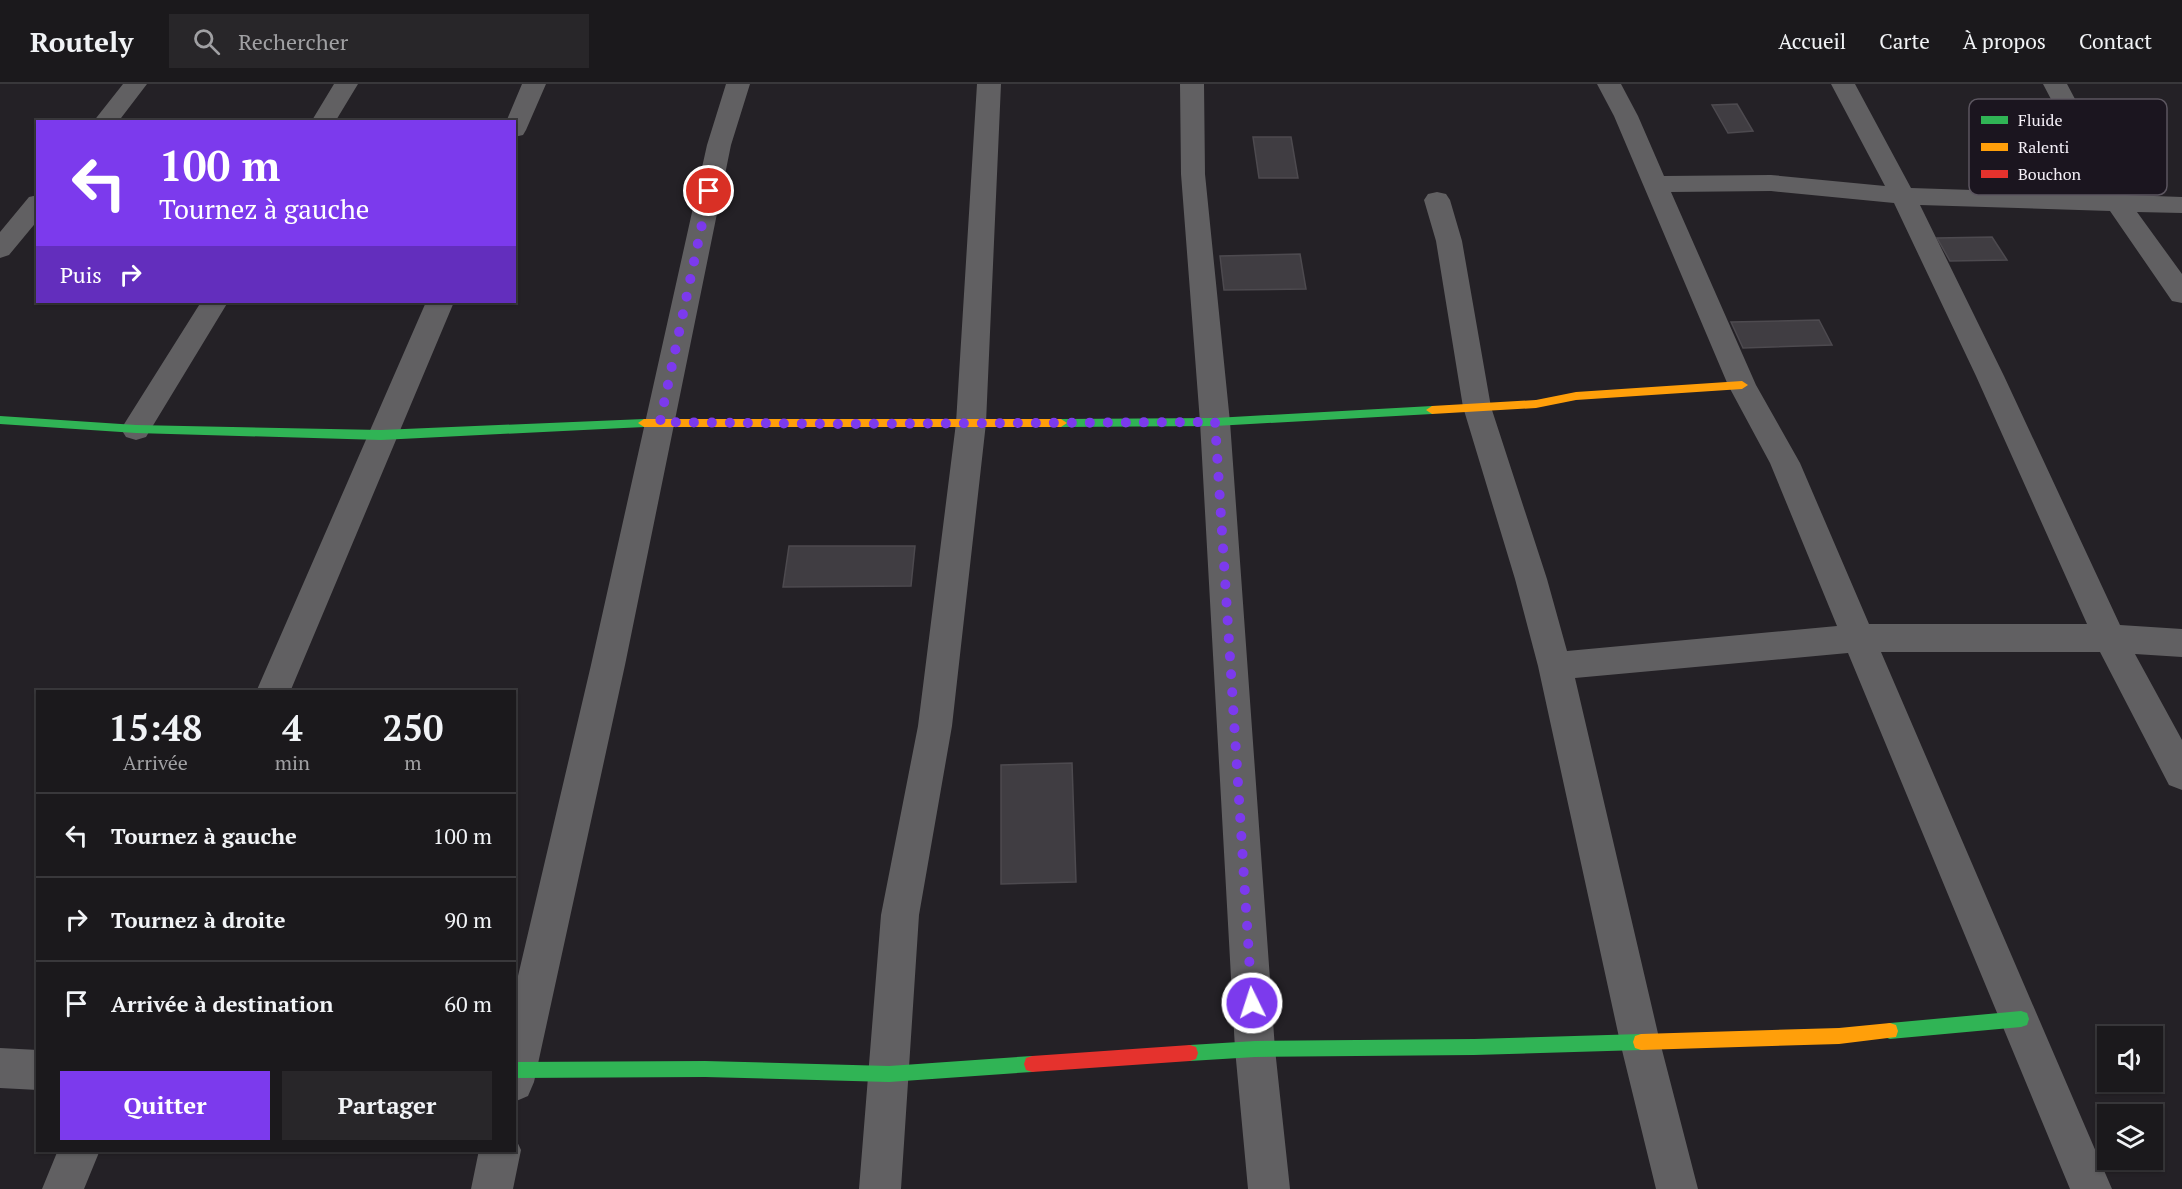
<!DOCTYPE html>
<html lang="fr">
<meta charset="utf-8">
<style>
:root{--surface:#1b191c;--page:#282629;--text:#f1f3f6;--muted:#a0a0a3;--line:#39383b;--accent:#7c3aed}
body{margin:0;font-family:"PT Serif",serif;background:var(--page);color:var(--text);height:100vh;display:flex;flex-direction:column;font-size:22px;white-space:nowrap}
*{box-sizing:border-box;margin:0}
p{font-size:20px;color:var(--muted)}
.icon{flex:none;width:33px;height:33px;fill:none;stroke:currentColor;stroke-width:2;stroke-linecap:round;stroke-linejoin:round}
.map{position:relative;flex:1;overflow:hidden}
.panel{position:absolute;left:36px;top:606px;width:480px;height:462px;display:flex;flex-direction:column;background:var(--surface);border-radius:0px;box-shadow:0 2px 4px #0004,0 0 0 2px var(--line)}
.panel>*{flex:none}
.guide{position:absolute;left:36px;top:36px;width:480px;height:183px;border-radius:0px;box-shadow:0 2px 4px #0004,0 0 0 2px var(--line);background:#7c3aed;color:#fff;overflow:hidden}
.buttons{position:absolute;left:2097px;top:942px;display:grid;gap:12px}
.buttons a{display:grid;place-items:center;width:66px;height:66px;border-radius:0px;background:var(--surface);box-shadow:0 2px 4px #0004,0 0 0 2px var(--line);font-size:30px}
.pin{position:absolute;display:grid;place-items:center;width:51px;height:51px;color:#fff;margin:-26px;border:3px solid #fff;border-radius:50%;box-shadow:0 2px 6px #0007}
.me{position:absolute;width:66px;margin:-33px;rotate:356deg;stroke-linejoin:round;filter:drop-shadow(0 0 4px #0008)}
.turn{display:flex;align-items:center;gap:21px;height:126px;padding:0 24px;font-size:27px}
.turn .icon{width:78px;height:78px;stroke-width:2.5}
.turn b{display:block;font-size:42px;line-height:51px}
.then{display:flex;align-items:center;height:57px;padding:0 24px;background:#0003;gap:12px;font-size:22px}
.eta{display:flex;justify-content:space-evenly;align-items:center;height:102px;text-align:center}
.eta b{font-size:36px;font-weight:800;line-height:42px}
.button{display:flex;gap:12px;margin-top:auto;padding:12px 24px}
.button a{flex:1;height:69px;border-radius:0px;background:var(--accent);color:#fff;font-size:24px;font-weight:800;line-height:69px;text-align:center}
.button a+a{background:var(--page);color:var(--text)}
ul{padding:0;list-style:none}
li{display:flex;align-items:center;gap:18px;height:84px;padding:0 24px;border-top:2px solid var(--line)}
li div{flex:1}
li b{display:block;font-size:22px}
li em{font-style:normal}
header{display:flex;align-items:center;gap:36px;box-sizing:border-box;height:84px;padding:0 30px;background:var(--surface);border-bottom:2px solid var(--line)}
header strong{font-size:28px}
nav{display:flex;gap:33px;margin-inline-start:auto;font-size:21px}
.search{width:420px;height:54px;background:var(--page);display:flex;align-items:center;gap:15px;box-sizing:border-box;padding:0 21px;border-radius:0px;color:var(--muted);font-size:22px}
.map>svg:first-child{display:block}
.building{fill:#403d42;stroke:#4d4a4f;stroke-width:1.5}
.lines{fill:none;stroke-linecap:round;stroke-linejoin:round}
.street{fill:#616062;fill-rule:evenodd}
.fast{fill:#30b455;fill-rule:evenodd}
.slow{fill:#ff9f0a;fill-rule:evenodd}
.jam{fill:#e5322d;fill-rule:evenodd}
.route{stroke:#7c3aed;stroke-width:10;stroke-dasharray:0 18}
.key{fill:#1b151f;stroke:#5c5660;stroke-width:1.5}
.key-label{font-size:16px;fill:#f4eff7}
</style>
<header>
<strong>Routely</strong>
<div class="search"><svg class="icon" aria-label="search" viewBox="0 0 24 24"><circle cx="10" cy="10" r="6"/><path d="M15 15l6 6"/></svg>Rechercher</div>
<nav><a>Accueil</a><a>Carte</a><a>À propos</a><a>Contact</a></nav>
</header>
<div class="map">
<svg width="2182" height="1105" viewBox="0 0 2182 1105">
<rect width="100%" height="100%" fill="#242126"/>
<path class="building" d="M1737 20 1753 47 1728 49 1712 21Z
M1253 53H1291L1298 94H1259Z
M1992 153 2007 176 1950 177 1937 154Z
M1300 170 1306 205 1224 206 1220 172Z
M1819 236 1832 261 1743 264 1731 238Z
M789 462H915L911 502 783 503Z
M1072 679 1076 798 1001 800V681Z"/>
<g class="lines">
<path class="street" d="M123 0H147L118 38H93Z
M334 0H358L335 38H311Z
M522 0H546L526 46 523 51 514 53V38H506Z
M726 0H750L731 61 625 581 534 998 528 1012 514 1018V909L591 581 707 61Z
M977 0H1001L986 339 952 642 919 831 901 1105H859L881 831 918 642 956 339Z
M1180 0H1204L1205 90 1230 338 1275 965 1290 1105H1248L1235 965 1200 338 1181 90Z
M1597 0H1621L1638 32 1664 92 1771 91 1885 102 1831 0H1855L1911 104 2101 110 2043 0H2067L2126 111 2182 113V129L2137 128 2182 190V219L2172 217 2110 127 1920 121 2004 292 2120 541 2182 545V573L2135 570 2182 656V706L2169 701 2100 568H1881L2112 1105H2070L1848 569 1575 594 1660 958 1698 1105H1656L1620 958 1538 582 1515 495 1463 323 1436 157 1424 116 1428 110 1437 108 1446 110 1450 116 1462 157 1491 323 1547 495 1567 567 1837 542 1770 379 1728 301 1614 32ZM1771 107 1894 119 1976 292 2087 540H1869L1800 379 1756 301 1671 108Z
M38 111V136L9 171 0 174V148L29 113Z
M201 218H228L146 353 136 356 126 353 121 345Z
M426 218H454L290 608H256Z
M0 964 38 966V1006L0 1004Z
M514 1051 521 1066 513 1105H471L479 1066H514Z
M58 1066H100L84 1105H42Z"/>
<path class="fast" d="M1432 322 1438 326 1432 330 1215 342 1061 343 1055 339 1061 335 1215 334Z
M0 332 136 341 381 346 644 335 650 339 644 343 381 356 136 349 0 340Z
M2021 927 2027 929 2029 935 2027 941 2021 943 1890 955 1884 953 1882 947 1884 941 1890 939Z
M1641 950 1647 952 1649 958 1647 964 1641 966 1474 971 1255 973 1190 977 1184 975 1182 969 1184 963 1190 961 1255 957 1474 955Z
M1032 972 1038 974 1040 980 1038 986 1032 988 889 998 705 993 514 994V978L705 977 889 982Z"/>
<path class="slow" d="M1742 297 1748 301 1742 305 1576 316 1536 324 1432 330 1426 326 1432 322 1536 316 1576 308Z
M644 335H1061L1067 339 1061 343H644L638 339Z
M1890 939 1896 941 1898 947 1896 953 1839 960 1641 966 1635 964 1633 958 1635 952 1641 950 1839 944Z"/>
<path class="jam" d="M1190 961 1196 963 1198 969 1196 975 1190 977 1032 988 1026 986 1024 980 1026 974 1032 972Z"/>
</g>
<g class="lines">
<path class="route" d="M709 107 660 338 834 340 1215 338 1252 919"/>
</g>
<rect x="1969" y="15" width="198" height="96" rx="9" class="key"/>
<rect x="1981" y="32" width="27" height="8" fill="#30b455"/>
<rect x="1981" y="59" width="27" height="8" fill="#ff9f0a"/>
<rect x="1981" y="86" width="27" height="8" fill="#e5322d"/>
<g class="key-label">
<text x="2018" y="42">Fluide</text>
<text x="2018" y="69">Ralenti</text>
<text x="2018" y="96">Bouchon</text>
</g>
</svg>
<div class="buttons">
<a><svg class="icon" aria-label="sound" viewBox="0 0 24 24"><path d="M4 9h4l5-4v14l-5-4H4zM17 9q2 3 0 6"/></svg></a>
<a><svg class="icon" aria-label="layers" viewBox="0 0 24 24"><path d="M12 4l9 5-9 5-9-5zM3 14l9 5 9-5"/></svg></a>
</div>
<div class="pin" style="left:709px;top:107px;background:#d93025"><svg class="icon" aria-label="arrive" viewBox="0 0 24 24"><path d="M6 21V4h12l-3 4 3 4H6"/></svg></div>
<svg class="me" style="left:1252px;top:919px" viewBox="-20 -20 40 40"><circle r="17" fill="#7c3aed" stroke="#fff" stroke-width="3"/><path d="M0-11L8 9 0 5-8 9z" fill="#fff"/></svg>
<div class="guide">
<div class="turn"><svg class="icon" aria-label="left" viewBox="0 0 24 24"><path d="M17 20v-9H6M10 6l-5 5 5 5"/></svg><div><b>100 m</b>Tournez à gauche</div></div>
<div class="then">Puis<svg class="icon" aria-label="right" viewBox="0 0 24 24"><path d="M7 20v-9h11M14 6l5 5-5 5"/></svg></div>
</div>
<section class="panel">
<div class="eta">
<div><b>15:48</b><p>Arrivée</p></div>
<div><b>4</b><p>min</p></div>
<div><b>250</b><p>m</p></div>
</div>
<ul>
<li><svg class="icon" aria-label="left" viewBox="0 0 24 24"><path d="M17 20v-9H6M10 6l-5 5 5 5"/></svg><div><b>Tournez à gauche</b></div><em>100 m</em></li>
<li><svg class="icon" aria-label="right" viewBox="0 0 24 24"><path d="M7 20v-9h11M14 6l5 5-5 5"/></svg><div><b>Tournez à droite</b></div><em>90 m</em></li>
<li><svg class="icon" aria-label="arrive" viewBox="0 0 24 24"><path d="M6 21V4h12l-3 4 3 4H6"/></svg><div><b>Arrivée à destination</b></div><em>60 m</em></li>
</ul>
<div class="button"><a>Quitter</a><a>Partager</a></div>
</section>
</div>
